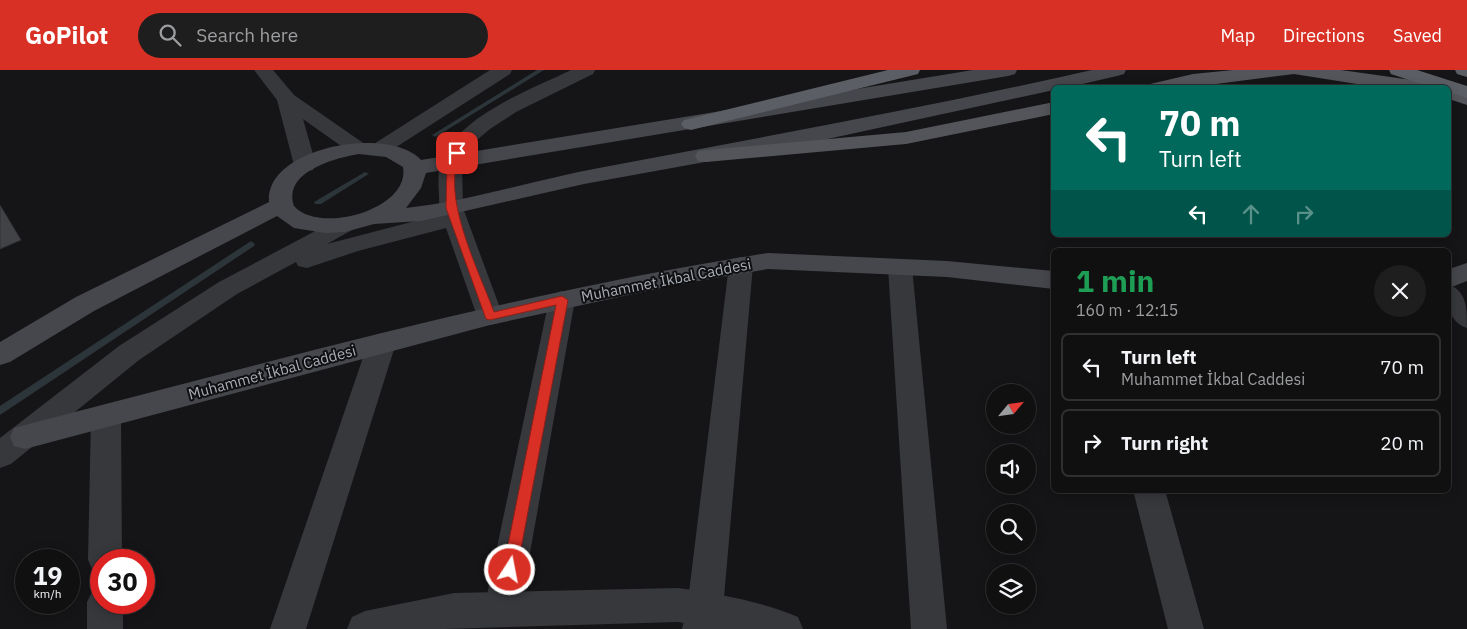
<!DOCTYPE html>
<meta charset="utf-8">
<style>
:root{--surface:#101011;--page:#1e1e1f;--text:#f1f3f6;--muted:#9c9d9f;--line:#303031;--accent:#d93025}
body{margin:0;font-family:"IBM Plex Sans",sans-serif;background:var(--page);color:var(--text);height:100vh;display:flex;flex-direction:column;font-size:19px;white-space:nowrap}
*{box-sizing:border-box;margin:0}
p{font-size:16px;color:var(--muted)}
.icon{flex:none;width:28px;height:28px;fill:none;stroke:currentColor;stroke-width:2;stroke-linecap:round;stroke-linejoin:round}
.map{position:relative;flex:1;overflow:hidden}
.panel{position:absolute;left:1051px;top:178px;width:400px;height:245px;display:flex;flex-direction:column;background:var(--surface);border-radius:8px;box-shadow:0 2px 12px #0003,0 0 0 1px var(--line)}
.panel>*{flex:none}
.top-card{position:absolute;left:1051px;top:15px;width:400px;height:152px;border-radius:8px;box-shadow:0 2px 12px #0003,0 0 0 1px var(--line);background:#00695c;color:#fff;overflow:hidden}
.needle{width:32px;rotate:61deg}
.fabs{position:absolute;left:986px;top:314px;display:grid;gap:10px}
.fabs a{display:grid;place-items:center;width:50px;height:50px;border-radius:50%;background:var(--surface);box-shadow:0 2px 12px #0003,0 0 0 1px var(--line);font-size:25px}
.speed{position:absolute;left:15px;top:479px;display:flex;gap:10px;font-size:25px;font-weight:700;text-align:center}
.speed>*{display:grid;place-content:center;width:65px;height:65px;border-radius:50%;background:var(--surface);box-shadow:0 2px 12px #0003,0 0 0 1px var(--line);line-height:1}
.speed small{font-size:12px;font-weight:400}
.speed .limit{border:8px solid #d22;background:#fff;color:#111}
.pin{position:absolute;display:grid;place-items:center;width:42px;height:42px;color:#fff;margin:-21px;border-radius:10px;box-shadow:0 2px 8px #0006}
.me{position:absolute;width:55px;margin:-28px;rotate:11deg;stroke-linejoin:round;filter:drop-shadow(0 0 4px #0008)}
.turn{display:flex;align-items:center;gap:18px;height:105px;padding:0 25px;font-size:22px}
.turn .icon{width:65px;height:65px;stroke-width:2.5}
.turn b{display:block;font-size:35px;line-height:42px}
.lanes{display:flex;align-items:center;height:48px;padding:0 25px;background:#0003;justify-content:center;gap:25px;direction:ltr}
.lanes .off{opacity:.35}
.round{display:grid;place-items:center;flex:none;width:52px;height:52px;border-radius:26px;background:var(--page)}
.head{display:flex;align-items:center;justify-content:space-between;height:85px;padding:0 25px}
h1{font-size:30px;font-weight:700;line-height:38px;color:#1e9e55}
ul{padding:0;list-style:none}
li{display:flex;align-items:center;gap:15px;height:68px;margin:0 10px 8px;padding:0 15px;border:2px solid var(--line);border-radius:8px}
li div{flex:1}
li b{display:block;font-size:19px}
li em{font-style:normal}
header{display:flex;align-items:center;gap:30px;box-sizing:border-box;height:70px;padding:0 25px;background:var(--accent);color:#fff}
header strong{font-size:24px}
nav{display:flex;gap:28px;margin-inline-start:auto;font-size:18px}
.search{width:350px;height:45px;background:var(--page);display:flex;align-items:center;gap:12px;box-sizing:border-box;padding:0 18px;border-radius:28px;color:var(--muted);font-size:19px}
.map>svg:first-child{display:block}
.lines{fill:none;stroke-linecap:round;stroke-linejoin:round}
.stream{fill:#2c353a;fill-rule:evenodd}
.building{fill:#424347;stroke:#2f3033}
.minor{fill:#37383c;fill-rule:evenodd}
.tertiary{fill:#37383c;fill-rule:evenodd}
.secondary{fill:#45474c;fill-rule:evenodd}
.primary{fill:#53555b;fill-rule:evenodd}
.trunk{fill:#5b5e64;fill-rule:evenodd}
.route{fill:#d93025;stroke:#8d1f18}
.labels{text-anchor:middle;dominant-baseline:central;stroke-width:4;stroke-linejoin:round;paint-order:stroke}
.street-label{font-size:15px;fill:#a8adb6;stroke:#101012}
</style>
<header>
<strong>GoPilot</strong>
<div class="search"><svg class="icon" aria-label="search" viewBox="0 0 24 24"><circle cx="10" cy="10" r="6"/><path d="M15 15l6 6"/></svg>Search here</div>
<nav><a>Map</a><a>Directions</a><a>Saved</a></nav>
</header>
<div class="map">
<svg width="1467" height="559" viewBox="0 0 1467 559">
<rect width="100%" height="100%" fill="#151517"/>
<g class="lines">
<path class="stream" d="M537 0H544L437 66 435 67 432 65Z
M365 102 369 104 367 105 321 134H315L314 132Z
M251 171 255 174 254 176 0 345V336Z"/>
</g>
<path class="building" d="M0 135 21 170 0 179Z"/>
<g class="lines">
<path class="minor" d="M571 0H595L593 4 516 42 490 59 471 75 462 93 463 138 503 246 499 253 490 255 481 253 477 246 446 158 358 181 307 198 298 196 296 192 237 224 139 290 11 394 0 398V368L119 276 219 212 336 150 344 147 352 150 356 155 352 160 327 174 442 144 439 138C440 124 436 104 441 92 458 46 530 20 571 0Z
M741 187 750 189 753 195 723 539 718 559H682L687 539 729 195 732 189Z
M900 189 909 191 912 197 947 559H911L888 197 891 191Z
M562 221 571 224 575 230 520 539 515 551 502 556 489 551 484 539 549 230 553 224Z
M382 263 392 266 396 273 306 559H270L368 273 372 266Z
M106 336 116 340 121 348 122 490H101V504L93 501 88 490 91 348 96 340Z
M1133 420H1165L1204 559H1168Z
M101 517V532H123V559H87V532L93 520Z"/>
<path class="tertiary" d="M254 0H273L294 25 369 77 490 0H512L510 4 387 83 379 84 371 83 369 79 367 83 359 84 351 83 303 49 316 95 313 100 305 102 297 100 294 95 277 30Z
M1449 215C1467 221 1467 239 1467 258 1447 251 1448 233 1449 215Z
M678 518C718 524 761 531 798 547L803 559H716L678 552 445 559H347L352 547 365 541 454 523Z"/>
<path class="secondary" d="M973 0H1017L1015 4 1008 6 426 103 421 118 406 138C471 131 534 110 599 98 763 67 928 37 1092 0H1126L1124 4 1117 6 1065 18H1054V20L809 73 584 114 421 151 374 154 345 162 325 163 294 158 277 146 94 241 10 292 0 295V272L76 227 269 132C265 77 389 55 421 90ZM359 84 386 87 403 97C411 139 319 165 294 136 282 102 335 88 359 84Z
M768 183 947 191 1054 201V219L947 207 768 199 675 215 490 255 25 379 14 376 10 367 14 358 25 355C271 292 517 222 768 183Z
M1467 193V211L1449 218V199Z"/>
<path class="primary" d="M1233 0H1341L1426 12 1433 14 1435 18H1382L1294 4 1185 18H1148L1150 14 1193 4Z
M1449 16 1467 22V35L1449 29V18H1444Z
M1054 32V44L906 74 706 92 698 91 695 86 698 81 706 80 906 62Z"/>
<path class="trunk" d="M888 0H920L918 4 691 60 684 58 681 54 684 50Z
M1389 0H1417L1467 16V28L1449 22V18H1433L1391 4Z
M1455 0H1467V7L1457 4Z"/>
</g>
<path class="route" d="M457 80 461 83C439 123 479 201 494 242L562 226 568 230 517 500 515 505 510 507 505 505 503 500 556 235 490 250 486 249 446 138 447 93 454 81Z"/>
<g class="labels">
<g class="street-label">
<text transform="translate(666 210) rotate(-11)">Muhammet İkbal Caddesi</text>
<text transform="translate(272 302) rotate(-15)">Muhammet İkbal Caddesi</text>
</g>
</g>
</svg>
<div class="fabs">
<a><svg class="needle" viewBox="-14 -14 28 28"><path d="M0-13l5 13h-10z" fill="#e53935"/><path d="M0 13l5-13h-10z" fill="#9c9d9f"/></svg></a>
<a><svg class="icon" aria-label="sound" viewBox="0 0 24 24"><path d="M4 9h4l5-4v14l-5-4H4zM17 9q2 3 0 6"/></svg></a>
<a><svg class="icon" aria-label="search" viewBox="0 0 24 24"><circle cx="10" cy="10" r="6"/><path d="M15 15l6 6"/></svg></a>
<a><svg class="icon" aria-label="layers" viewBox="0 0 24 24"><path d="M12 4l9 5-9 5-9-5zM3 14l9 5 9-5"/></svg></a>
</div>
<div class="speed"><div>19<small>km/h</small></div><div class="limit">30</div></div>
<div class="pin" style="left:457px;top:83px;background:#d93025"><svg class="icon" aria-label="arrive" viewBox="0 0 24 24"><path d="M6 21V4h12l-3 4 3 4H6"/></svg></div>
<svg class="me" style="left:510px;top:500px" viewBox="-20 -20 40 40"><circle r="17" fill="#d93025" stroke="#fff" stroke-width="3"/><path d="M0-11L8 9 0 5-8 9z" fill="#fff"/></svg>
<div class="top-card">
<div class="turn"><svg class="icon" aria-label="left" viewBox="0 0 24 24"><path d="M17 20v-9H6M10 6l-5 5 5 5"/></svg><div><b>70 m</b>Turn left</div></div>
<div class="lanes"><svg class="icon" aria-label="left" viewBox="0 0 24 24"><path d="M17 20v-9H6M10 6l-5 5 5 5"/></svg><svg class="icon off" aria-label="ahead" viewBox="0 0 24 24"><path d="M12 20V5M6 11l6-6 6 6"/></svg><svg class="icon off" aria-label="right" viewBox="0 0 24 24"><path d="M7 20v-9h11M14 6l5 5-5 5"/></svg></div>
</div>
<section class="panel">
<div class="head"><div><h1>1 min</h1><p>160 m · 12:15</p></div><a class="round"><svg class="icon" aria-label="close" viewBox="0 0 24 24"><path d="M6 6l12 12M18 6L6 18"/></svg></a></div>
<ul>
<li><svg class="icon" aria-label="left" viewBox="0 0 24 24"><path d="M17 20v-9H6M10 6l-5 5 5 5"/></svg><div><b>Turn left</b><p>Muhammet İkbal Caddesi</p></div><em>70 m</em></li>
<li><svg class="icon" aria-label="right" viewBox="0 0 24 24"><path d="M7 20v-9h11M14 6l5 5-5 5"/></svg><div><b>Turn right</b></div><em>20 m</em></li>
</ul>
</section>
</div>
